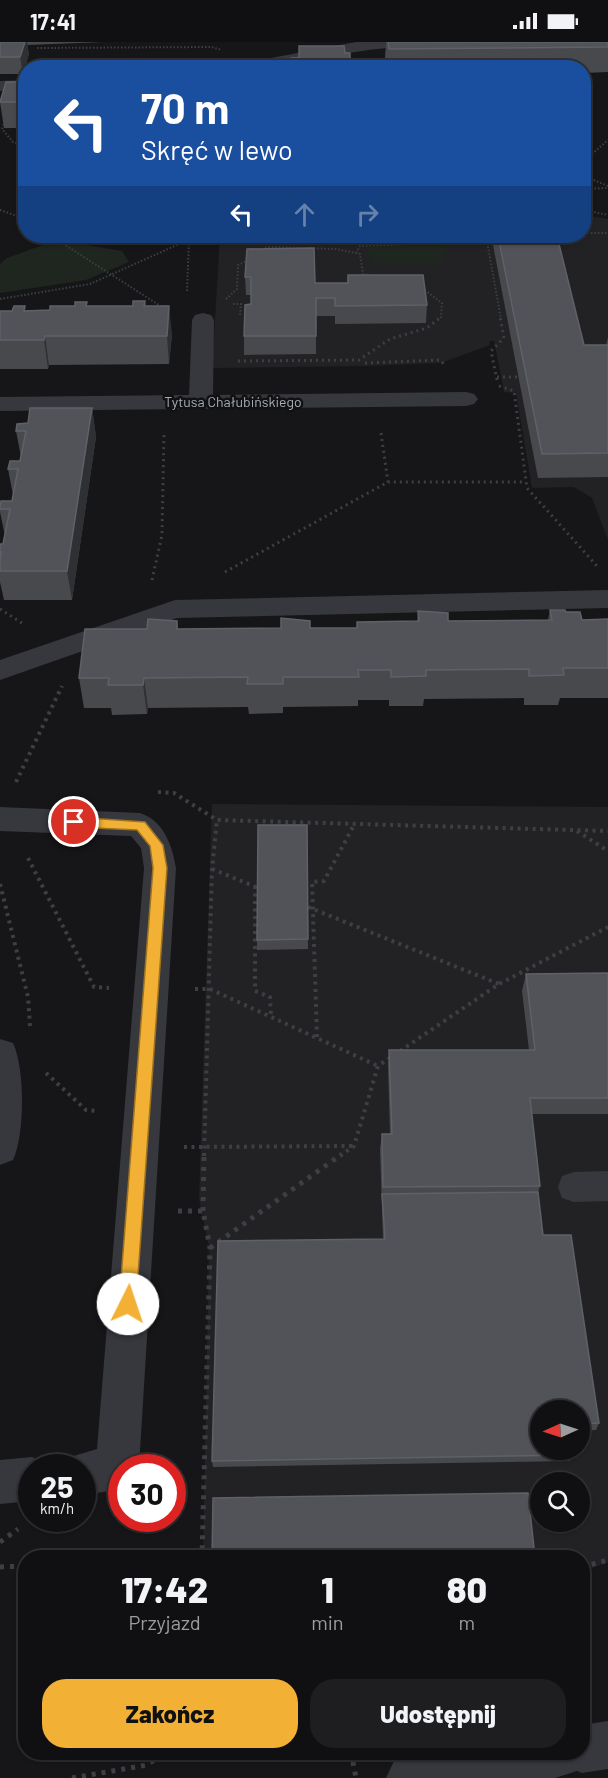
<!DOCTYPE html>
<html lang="pl">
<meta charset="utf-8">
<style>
:root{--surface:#101012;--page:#1e1e20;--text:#f1f3f6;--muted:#9c9d9f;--line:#303032;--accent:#f2b134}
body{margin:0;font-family:Barlow,sans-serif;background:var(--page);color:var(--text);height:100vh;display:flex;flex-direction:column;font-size:22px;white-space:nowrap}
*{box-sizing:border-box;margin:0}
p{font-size:20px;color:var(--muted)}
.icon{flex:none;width:33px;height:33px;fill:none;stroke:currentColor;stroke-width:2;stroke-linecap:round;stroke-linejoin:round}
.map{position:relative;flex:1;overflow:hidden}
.details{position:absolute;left:18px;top:1508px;width:572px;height:210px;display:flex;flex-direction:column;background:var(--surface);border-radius:24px;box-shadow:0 2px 4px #0004,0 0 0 2px var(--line)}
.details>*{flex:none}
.banner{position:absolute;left:18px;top:18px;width:573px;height:183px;border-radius:24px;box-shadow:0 2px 4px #0004,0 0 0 2px var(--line);background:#1a4fa0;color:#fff;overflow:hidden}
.needle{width:39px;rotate:267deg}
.buttons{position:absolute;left:530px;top:1358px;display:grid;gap:12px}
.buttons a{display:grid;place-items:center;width:60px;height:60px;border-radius:50%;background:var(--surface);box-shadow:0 2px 4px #0004,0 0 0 2px var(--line);font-size:30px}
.speed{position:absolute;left:18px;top:1412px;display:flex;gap:12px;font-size:30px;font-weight:700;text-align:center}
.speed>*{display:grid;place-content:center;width:78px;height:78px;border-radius:50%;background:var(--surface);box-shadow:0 2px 4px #0004,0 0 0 2px var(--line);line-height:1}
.speed small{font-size:15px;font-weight:400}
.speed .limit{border:9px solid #d22;background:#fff;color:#111}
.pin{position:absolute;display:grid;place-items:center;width:51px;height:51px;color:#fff;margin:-26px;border:3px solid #fff;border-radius:50%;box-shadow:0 2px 6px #0007}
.me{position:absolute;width:66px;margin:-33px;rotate:4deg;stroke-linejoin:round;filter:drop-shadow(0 0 4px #0008)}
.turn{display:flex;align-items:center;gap:21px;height:126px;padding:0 24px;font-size:27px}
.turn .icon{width:78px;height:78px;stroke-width:2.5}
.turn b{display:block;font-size:42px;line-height:51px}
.lanes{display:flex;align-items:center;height:57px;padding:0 24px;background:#0003;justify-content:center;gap:30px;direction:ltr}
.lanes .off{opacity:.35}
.eta{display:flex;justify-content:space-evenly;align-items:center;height:102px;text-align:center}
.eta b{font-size:36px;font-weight:800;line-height:42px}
.cta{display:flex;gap:12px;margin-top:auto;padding:12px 24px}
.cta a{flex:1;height:69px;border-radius:24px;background:var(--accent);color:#111;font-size:24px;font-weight:800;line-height:69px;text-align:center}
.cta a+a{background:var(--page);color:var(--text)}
.status{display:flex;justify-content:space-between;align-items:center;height:42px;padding:0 30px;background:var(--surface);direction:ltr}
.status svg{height:16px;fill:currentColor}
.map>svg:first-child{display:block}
.built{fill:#222225;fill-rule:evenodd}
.green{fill:#1e261f}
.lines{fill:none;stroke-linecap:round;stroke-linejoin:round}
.path-far3{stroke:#3d3f44;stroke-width:2;stroke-dasharray:1.5 2;stroke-linecap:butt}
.path-far2{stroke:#3d3f44;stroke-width:3;stroke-dasharray:2 4;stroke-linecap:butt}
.path-far1{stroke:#3d3f44;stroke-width:4;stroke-dasharray:3 4.5;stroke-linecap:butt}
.path{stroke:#3d3f44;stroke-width:5;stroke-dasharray:4 6;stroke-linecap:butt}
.service{fill:#37383d;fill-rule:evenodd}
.minor{fill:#37383d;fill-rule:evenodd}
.wall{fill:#47494d}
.shaded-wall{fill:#2f3033}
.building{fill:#525359;stroke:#5f6168;stroke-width:1.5}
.route{fill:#f2b134;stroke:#9d7322;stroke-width:1.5}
.labels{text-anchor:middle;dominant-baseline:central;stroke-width:5;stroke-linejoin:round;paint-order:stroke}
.far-street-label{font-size:14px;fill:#a8adb8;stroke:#111113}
</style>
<div class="status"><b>17:41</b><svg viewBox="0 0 49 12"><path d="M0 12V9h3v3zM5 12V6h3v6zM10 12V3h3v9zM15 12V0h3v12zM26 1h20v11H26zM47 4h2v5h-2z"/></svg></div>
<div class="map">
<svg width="608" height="1736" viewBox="0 0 608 1736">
<rect width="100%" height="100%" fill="#161618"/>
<path class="built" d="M584 173 608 177V498L592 456 574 445 532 446 516 351 504 350 494 299H489L490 303 441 321 366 324 212 326 220 194H584Z
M212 762 608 765V1520L582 1530V1515H203L209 1205 199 1157ZM540 1368H579V1407H540ZM540 1440H579V1479H540Z"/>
<path class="green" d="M347 194H449L442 221 371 222 365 201Z
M57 198 122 209 129 220 86 238 0 251V222L7 216Z"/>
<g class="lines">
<path class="path-far3" d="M37 6 211 5 222 8
M5 79 2 87 13 100 26 104
M584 119 608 98
M584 134 608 144
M584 147 608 146
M0 168 26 177
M584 168 608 173
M584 191H608
M51 194 162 265
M486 194 501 277
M263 209 267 205 336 207 360 212 363 232 374 234
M356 211 360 204 432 201
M422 246 442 261 441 277
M187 249 189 199
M0 257 90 242 197 194
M226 257 237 247 238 223 249 218
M233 262H241L240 274"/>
<path class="path-far2" d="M238 319 359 318 390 297 427 286 441 275
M365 321 440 318 446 324
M497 335H519
M497 338 491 309 504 296 500 275
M499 344 514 349 527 446 597 524
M381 391 388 440
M225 530 388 440H525
M152 538 162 493 164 391
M0 567 25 583"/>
<path class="path-far1" d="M16 740 62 644
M158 750 174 751 217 778 608 789
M577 789 608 809
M28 816 94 945 109 946
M212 827 256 845
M0 842 28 955 30 984
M255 844V949L270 955 271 974
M308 865 499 942
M195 947H210L378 1024
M317 995 312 840 324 839 354 783
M400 1009 499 942 608 885
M46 1031 86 1068 99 1069
M184 1105 353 1104
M204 1114 212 827 217 778
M340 1114 354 1104 378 1024 391 1015"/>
<path class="path" d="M178 1169H203L210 1206 202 1515
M203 1169 204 1112
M210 1206 342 1112
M0 1500 18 1487
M0 1525 26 1524
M582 1525 608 1518
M351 1710 356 1736
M72 1736 147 1723 166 1710"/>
<path class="service" d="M608 1129V1159L574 1160 562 1156 558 1145 562 1134 574 1130Z"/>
<path class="minor" d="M356 0H505L497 5C461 5 423 3 387 6 336 10 288 26 237 26L245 21Z
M26 38V48L0 49V39Z
M203 271 211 273 214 278 213 353 466 350 474 352 478 357 474 362 466 364 0 369V355L189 353 192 278 195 273Z
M608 548V566L177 576 0 638V618L175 558Z
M0 765 140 771C164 779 172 803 176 826L139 1425H122V1446L117 1448 82 1453V1425H63L67 1416 97 1407 144 826 141 806 131 794 0 789Z
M0 997 13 1001C25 1027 25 1092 13 1118L0 1123Z
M32 1415 47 1422 49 1425H32V1459L0 1462V1418Z
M608 1679V1727L582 1731 577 1729 555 1736H386L394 1719 419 1710H582V1683Z"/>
</g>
<path class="wall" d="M0 0H104L27 3 29 12 23 32H0Z
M386 0H608V30L584 31V26H387L385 15Z
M345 11 350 20V26H291V16Z
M26 38V86H4L0 60 25 40Z
M494 194H557L584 303H606L608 295V435L538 436 493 203Z
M348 233 427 263 426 281 335 282V274H316V312L244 313V294L251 262V253H246L245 235 315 241H347Z
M145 259 146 264 172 292 169 322 49 323 48 327H0V269L50 268 88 264H133Z
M92 366 96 395 72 558H4L0 540V502H3L5 494 0 470V465L12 459 13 453 8 427 20 419 21 415 16 389 28 381Z
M550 568 566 570 582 578 608 577V656H560L558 663H524V656L424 657 423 664H389V658H358V664L283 665V671L249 672 248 665 148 666 147 672 112 673 111 666H84L79 636 147 587 177 579 178 587 357 586 417 579 418 569 448 579 548 578Z
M307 783 308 907 257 908V898Z
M608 931V1072H532L540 1144 538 1150 543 1193 599 1381 596 1388 579 1389V1368H540L574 1413 570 1419 213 1425 212 1419 383 1197 380 1107 382 1092H390L388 1024 389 1008H529L522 949 526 932Z
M213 1456 535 1515H212Z"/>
<path class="shaded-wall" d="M25 0H27L29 12 23 32 20 15Z
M169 264 172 292 169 322 167 294Z
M45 294 49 323 48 327 44 298Z
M92 366 96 395 72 558 67 529Z
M144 636 148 666 147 672 143 643Z"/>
<path class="building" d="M0 0H25L20 15H0Z
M388 0H608V5L389 7Z
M299 4H344L345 11H350V20H345L346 26H299V20H291V16H299Z
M26 38V60H0L6 40H25Z
M498 194H557L584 303H608V411L542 412Z
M314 206 315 241H348V233H423L427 263 335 264V256H316V294H244L245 263 251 262V235H245L247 207Z
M133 259H145L144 264H169L167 294H45L44 298H0V269H12L14 264H25L24 269 50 268V264H75V260H87L86 264H133Z
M30 366H92L67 529H0V518L1 510H0V502H3L10 467H0V465L1 459H12L18 427H8L10 419H20L26 389H16L17 382 28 381Z
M550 568H565L566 570H580L582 578 608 577V626H563L564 633 529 634V627L426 628V634L391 635V628H358L359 635H283V642H247L248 635 144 636 143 643H108L109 636H79L85 587H147L148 577 177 579V587L281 586V576L310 579V586H357V580L419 579 418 569 448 571V579L552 578Z
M258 783H307L308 897 257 898Z
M608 931V1056H530L540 1144 383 1145 382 1092H392L389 1008H535L526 932Z
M538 1150 543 1193H571L599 1381 579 1382V1368H540V1407H573L574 1413 212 1419 218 1199 385 1197 382 1152Z
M528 1451 535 1515H429L430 1511 399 1512 396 1515H212L213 1456Z"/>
<path class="route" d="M74 775 145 780 163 803 167 826 136 1262 134 1268 128 1270 122 1268 119 1262 153 826 150 804 137 788 74 785 68 780Z"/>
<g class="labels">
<g class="far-street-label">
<text x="233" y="359">Tytusa Chałubińskiego</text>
</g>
</g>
</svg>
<div class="buttons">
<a><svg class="needle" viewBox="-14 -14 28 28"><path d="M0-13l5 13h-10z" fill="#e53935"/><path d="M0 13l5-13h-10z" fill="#9c9d9f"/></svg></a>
<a><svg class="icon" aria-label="search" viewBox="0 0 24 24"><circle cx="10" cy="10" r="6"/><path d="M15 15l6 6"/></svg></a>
</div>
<div class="speed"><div>25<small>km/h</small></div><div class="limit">30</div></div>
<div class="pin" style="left:74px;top:780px;background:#d93025"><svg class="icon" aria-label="arrive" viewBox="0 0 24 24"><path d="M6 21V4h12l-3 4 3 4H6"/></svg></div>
<svg class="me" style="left:128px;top:1262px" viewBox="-20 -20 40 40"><circle r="19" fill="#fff"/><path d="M0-13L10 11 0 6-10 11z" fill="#f2b134"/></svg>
<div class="banner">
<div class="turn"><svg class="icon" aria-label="left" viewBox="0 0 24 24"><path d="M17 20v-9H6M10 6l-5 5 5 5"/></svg><div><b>70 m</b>Skręć w lewo</div></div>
<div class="lanes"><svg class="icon" aria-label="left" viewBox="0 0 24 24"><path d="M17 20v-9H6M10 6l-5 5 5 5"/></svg><svg class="icon off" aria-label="ahead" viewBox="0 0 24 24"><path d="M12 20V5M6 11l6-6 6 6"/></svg><svg class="icon off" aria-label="right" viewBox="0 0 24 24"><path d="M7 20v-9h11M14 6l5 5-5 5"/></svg></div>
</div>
<section class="details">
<div class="eta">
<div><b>17:42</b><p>Przyjazd</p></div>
<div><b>1</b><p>min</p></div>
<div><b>80</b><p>m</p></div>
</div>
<div class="cta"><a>Zakończ</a><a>Udostępnij</a></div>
</section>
</div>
